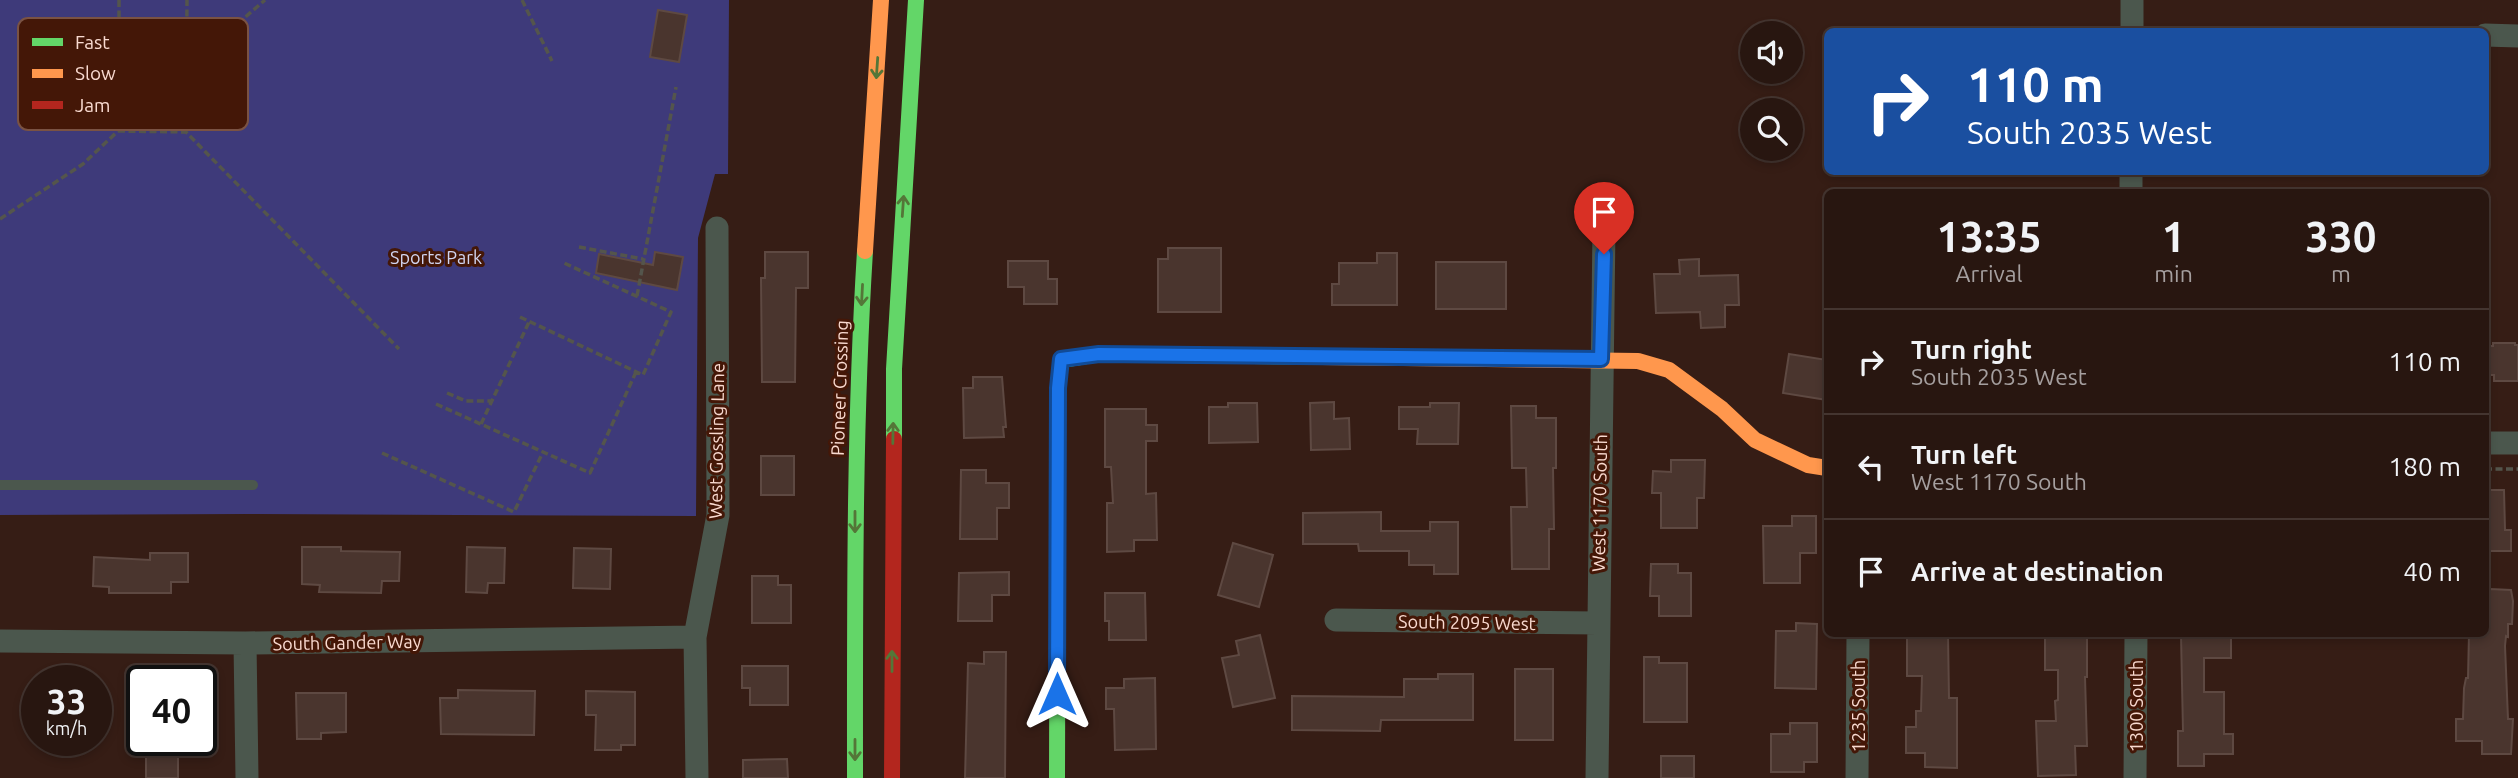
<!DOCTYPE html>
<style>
:root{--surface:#281610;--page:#301f19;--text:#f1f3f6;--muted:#a59f9f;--line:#443530}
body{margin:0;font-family:Ubuntu,sans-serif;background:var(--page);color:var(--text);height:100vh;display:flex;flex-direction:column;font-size:26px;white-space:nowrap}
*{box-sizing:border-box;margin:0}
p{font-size:23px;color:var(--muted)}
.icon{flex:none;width:38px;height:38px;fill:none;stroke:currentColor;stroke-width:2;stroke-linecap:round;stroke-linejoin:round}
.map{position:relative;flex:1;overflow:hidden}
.details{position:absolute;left:1824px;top:189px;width:665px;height:448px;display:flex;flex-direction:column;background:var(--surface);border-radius:10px;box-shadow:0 4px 10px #0003,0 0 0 2px var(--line)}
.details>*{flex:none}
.banner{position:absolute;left:1824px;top:28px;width:665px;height:147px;border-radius:10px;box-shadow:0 4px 10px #0003,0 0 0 2px var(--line);background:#1a4fa0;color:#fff;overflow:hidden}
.buttons{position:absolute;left:1740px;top:21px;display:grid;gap:14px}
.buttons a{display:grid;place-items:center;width:63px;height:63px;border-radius:50%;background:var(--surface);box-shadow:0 4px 10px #0003,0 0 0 2px var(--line);font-size:35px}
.speed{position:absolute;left:21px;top:665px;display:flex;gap:14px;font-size:35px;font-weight:700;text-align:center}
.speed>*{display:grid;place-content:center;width:91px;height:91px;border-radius:50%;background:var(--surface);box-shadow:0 4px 10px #0003,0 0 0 2px var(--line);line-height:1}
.speed small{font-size:18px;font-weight:400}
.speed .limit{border:4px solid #111;border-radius:10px;background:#fff;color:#111}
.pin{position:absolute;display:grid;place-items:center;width:60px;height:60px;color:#fff;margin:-72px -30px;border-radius:50% 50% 50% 0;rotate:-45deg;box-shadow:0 0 7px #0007}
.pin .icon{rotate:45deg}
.me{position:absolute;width:77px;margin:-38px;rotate:0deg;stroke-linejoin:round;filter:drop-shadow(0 0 5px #0008)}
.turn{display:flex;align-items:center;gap:24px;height:147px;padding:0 28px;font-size:32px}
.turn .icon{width:91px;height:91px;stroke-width:2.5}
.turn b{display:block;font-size:49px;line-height:60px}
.eta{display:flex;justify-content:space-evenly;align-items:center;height:119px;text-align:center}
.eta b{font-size:42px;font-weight:700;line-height:49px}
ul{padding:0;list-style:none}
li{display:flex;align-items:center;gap:21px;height:105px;padding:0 28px;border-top:2px solid var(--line)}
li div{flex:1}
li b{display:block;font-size:26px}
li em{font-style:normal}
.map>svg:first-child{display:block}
.green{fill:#3e3a7a}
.building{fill:#4a352e;stroke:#5e4942;stroke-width:2}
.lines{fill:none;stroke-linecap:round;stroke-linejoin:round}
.path{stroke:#54554c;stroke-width:3.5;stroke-dasharray:7 3.5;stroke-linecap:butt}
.lane{stroke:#4b574d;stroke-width:10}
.street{stroke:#4b574d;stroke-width:23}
.fast{stroke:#63d668;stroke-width:16}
.slow{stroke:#ff974d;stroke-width:16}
.jam{stroke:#b3261e;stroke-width:16}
.oneway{stroke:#547638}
.route-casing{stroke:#114b97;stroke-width:18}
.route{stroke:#1a73e8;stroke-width:12}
.labels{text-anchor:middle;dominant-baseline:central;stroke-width:6;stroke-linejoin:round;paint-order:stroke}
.park-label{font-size:18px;fill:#d1d5f1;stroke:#441707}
.street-label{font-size:18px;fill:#f9dad0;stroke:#441707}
.key{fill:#441707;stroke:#7a5243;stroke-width:2}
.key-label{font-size:19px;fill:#f9dad0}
</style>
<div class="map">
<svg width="2518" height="778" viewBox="0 0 2518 778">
<rect width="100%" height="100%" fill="#361d15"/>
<path class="green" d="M0 0H729L728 174H715L698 238 696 516 246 514 0 515Z"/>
<path class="building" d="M658 10 687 15 679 62 650 57Z
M1168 248H1221V312H1158V259H1168Z
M655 252 683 257 677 290 596 273 599 254 653 265Z
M765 252H808V288H796L795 382H762L761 278H765Z
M1377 253H1397V305H1332V284H1339V263H1377Z
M1699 259V276L1738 275 1739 305H1725V327L1701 328 1700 312 1656 313 1654 274H1680L1679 260Z
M1008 261H1048V279H1057V304H1024V287H1008Z
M1436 262H1506V309H1436Z
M2493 343H2515V345H2518V381H2494V375H2485V346H2493Z
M1789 354 1827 360V400L1783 393Z
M973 377H1002L1006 427H1003L1004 437 964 438 963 388H973Z
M1334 402V419L1349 418 1350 449 1311 450 1310 403Z
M1228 403H1257L1258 442 1209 443V407H1228Z
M1430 403H1459L1458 444H1417L1418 429H1399V407H1430Z
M1511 406H1536V418H1556V468H1553L1554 529H1549V569H1512L1511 507H1527L1526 468H1512Z
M1105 409H1146V425H1157V441H1146V494L1156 493 1157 540H1134V551L1107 552V503H1113L1111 467H1105Z
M761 456H794V495H761Z
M1671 460H1705L1704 498H1697V528H1661V493H1652L1653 471 1671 472Z
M961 470H986V483H1009V508H997V539H960Z
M2485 490H2504L2505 530H2511V551H2485Z
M1381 512V531H1430V522H1458V574H1434V565H1409V551H1359L1358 544H1303V513Z
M1792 516H1816V553H1800V583H1764L1763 526H1792Z
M1233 543 1273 555 1259 607 1218 595Z
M302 547H341V551L400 552 399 581H382L381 593 319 592 320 585 302 584Z
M467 547 505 548 504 583H488L487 593 466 592Z
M574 548 611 549 610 589 573 588Z
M150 553H188V582H171V593H109V587L93 586 94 557 150 560Z
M1651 564H1678V573H1691V616H1659V596H1650Z
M1009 572V595H992V621H958L959 573Z
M752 576H778V585H791V623H752Z
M2490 589 2511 590 2513 601 2512 624H2508V637L2506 636 2505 646 2508 719H2513L2511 754H2482V741H2456V719H2463L2464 688 2466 678H2468L2469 634H2485V601H2490Z
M1105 593H1145L1146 640H1109V621H1105Z
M1796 623 1817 624 1816 689 1775 688 1776 631H1796Z
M1907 634H1948L1949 698H1957V768L1925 767V753H1906V727H1916V711H1921L1922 676H1907Z
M2045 634H2087V677H2085L2087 746H2075L2076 775 2038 776 2036 721H2056L2055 701 2058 700V670H2045Z
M2187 634H2222V637H2231V658H2204V692H2224V734H2233V754H2204V766H2178V731H2183L2181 635Z
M1260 635 1275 698 1233 707 1222 658 1239 655 1236 641Z
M984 652H1006L1005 778H965L968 663 984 664Z
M1644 657H1659V663H1687V722H1644Z
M742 666H788V705H750V688H742Z
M1515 669H1553V740H1515Z
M1438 674H1473V720H1381L1380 731 1292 730V696L1404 697V679H1438Z
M1155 678 1156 749 1115 750 1114 709H1106V688H1124V679Z
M458 690 535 691 534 735 441 734 440 698H458Z
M586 691 635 692V745H621V750H595L596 715H586Z
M296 693H346V732L321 733V739H297Z
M1790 723H1817V762H1804V772H1771V734H1790Z
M146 755H178V778H146Z
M1661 756H1694V778H1661Z
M787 759 788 778H743V760Z"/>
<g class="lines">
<path class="path" d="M119 0V51
M522 0 552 61
M118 131 186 132 399 349
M186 132 187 0
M0 219 83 164 118 131 119 51 205 52 265 0
M579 247 643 259
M637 296 676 87
M520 317 643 375 671 312 564 263
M447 393 466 401H492
M436 404 590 473 636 372
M481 424 529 322
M382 453 514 512 543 452
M2485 469H2518"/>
<path class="lane" d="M0 485H253"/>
<path class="street" d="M2132 32V0
M2485 35 2518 36
M2131 192V172
M2485 443H2518
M1336 620 1598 623
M0 641 245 643 695 637
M245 643 247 778
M697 778 695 637 718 515 717 228
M1597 778 1604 228
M1857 778 1858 634
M2135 778 2136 634"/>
<path class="fast" d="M894 439V369L916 0
M855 778C855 601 854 428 865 251
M1057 778 1058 388 1061 360 1099 354 1322 357"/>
<path class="slow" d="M865 251 881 0
M1322 357 1638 361 1669 370 1722 409 1755 440 1808 465 1827 468"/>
<path class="jam" d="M892 778 894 439"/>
</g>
<defs><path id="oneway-shaft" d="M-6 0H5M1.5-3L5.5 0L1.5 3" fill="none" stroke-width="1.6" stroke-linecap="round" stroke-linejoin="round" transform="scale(1.75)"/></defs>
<g class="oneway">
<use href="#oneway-shaft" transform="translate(877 68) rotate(94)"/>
<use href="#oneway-shaft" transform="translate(903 206) rotate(-86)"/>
<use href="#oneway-shaft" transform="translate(862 295) rotate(93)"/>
<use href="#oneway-shaft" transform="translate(893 433) rotate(-89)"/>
<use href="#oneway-shaft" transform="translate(855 522) rotate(90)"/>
<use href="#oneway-shaft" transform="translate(892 661) rotate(-90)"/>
<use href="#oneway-shaft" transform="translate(855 750) rotate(90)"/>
</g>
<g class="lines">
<g class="route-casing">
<path id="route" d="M1057 694 1058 388 1061 359 1099 354 1601 359 1604 254"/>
</g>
<use href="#route" class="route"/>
</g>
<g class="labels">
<g class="park-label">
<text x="436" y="257">Sports Park</text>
</g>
<g class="street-label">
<text transform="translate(839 388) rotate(-88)">Pioneer Crossing</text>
<text transform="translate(716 441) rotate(-89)">West Gossling Lane</text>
<text transform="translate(1599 503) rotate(-89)">West 1170 South</text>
<text transform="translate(1467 622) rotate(1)">South 2095 West</text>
<text transform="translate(347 642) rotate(-1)">South Gander Way</text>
<text transform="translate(1858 706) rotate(-90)">1235 South</text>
<text transform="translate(2136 706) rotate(-90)">1300 South</text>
</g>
</g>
<rect x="18" y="18" width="230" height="112" rx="10" class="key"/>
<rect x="32" y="38" width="31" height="8" fill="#63d668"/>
<rect x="32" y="69" width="31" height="9" fill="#ff974d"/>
<rect x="32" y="101" width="31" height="8" fill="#b3261e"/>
<g class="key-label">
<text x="75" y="49">Fast</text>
<text x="75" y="80">Slow</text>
<text x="75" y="112">Jam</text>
</g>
</svg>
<div class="buttons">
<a><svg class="icon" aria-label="sound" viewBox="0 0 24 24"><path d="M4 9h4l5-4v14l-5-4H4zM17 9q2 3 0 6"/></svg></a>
<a><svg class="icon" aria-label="search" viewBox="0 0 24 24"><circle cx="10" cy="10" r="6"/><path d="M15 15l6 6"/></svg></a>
</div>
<div class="speed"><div>33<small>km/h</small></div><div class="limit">40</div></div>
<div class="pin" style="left:1604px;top:254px;background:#d93025"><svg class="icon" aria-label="arrive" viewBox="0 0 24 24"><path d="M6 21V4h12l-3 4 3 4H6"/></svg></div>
<svg class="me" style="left:1057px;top:694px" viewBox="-20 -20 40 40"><path d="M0-17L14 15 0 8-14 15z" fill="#1a73e8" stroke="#fff" stroke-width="4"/></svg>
<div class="banner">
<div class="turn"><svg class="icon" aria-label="right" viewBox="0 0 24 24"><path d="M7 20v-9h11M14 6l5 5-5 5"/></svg><div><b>110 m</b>South 2035 West</div></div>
</div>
<section class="details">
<div class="eta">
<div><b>13:35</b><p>Arrival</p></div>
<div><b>1</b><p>min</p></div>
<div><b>330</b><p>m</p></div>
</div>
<ul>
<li><svg class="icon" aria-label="right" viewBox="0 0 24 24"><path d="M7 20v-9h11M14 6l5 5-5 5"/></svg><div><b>Turn right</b><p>South 2035 West</p></div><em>110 m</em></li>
<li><svg class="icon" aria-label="left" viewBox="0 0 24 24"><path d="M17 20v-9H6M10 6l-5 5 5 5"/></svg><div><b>Turn left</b><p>West 1170 South</p></div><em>180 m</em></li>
<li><svg class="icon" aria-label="arrive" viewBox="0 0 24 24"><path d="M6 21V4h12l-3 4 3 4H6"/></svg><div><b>Arrive at destination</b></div><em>40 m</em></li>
</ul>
</section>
</div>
